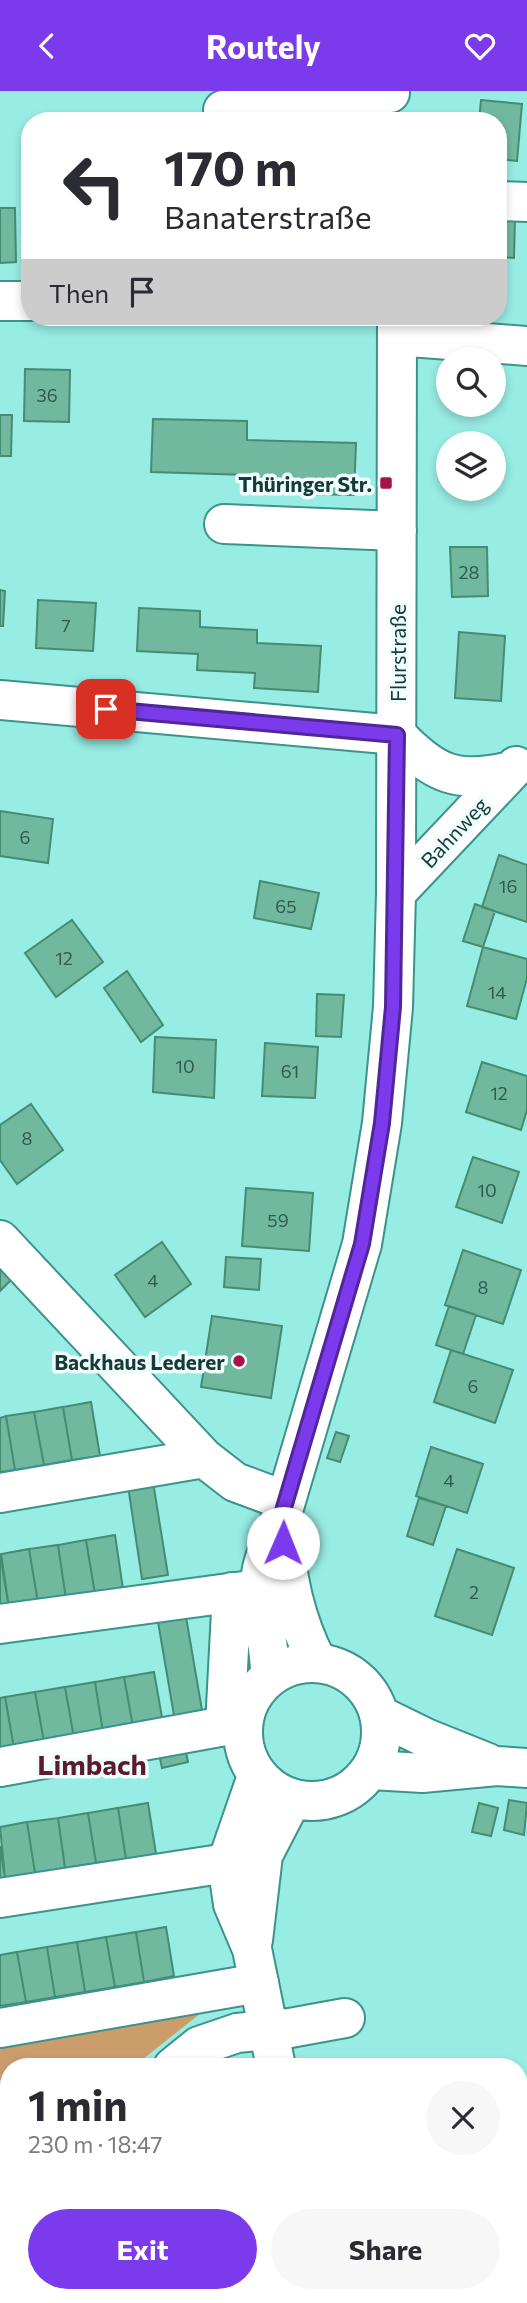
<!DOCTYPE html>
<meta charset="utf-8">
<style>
:root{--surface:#fff;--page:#f7f7f7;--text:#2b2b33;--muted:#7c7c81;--accent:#7c3aed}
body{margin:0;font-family:Commissioner,sans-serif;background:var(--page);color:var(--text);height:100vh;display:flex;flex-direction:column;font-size:26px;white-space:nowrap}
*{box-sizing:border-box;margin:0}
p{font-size:23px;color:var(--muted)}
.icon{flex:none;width:38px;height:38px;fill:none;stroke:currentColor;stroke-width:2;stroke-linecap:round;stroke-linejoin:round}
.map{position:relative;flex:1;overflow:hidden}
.panel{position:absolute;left:0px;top:1967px;width:528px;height:245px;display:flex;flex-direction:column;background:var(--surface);border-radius:28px 28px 0 0;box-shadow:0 4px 10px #0003}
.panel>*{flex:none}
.guide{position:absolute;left:21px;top:21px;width:486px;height:214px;border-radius:28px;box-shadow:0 4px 10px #0003;background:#fff;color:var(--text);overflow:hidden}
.tools{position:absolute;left:436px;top:256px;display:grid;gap:14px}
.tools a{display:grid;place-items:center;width:70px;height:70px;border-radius:50%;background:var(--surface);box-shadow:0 4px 10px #0003;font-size:35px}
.pin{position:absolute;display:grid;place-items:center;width:60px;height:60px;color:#fff;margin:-30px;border-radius:14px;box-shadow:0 4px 10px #0006}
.me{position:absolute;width:77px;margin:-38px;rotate:1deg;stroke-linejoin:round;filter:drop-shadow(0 0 5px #0008)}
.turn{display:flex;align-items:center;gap:24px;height:147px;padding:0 28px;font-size:32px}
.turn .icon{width:91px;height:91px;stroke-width:2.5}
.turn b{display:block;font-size:49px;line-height:60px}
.then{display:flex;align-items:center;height:66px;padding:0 28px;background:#0003;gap:14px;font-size:26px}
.round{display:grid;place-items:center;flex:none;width:74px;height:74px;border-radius:37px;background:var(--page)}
.head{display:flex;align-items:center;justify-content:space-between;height:119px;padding:0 28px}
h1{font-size:42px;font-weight:700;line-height:52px}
.button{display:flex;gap:14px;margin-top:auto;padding:14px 28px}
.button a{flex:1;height:80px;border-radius:42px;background:var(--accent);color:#fff;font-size:28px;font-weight:700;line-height:80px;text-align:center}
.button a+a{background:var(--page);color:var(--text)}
header{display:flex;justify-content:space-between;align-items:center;height:91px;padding:0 28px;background:var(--accent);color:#fff;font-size:32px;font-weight:700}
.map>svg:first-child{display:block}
.built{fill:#80e1d8}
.green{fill:#cb9d6b}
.building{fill:#71b99e;stroke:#448c72;stroke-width:2}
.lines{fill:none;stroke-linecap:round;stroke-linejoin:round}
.minor-casing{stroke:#3c938c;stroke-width:42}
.major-casing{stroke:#3c938c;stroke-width:42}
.minor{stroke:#fff;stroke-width:38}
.major{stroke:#fff;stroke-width:38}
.rail-casing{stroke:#366762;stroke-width:8}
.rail{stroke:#effefc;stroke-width:5;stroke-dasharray:16;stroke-linecap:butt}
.route-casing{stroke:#51269a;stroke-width:18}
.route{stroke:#7c3aed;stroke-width:12}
.poi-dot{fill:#a71349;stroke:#effefc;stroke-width:2.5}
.labels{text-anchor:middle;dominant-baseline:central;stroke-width:7;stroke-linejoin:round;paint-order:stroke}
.number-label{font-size:18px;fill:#2d5a51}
.poi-label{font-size:21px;font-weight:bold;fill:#163a37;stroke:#effefc;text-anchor:end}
.street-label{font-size:21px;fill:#163a37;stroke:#effefc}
.district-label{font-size:28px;font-weight:bold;fill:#5e192c;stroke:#effefc}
</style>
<header><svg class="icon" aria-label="back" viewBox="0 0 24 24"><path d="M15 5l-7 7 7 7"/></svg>Routely<svg class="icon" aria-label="heart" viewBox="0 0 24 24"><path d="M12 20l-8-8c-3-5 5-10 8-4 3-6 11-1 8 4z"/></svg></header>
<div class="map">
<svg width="527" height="2212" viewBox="0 0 527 2212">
<rect width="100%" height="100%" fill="#97ece3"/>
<path class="built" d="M527 1984V2212H498L499 2203H520V2032Z"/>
<path class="green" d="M216 1910 133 1976H9V2007L0 1998V1947Z"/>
<path class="building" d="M481 9 522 13 517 70 499 68V30H479Z
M0 117H15L16 171 0 172Z
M499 124 515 125 514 167 499 166Z
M25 278 70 279 69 331 24 330Z
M0 324H12L11 365H0Z
M153 328 247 330V349L356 352 354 404 248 402V384L151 381Z
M450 456H487L488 505 452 506Z
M0 499 5 500 3 535H0Z
M38 509 96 512 93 560 36 557Z
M139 517 200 520V536L257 539V552L321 555 318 601 254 597 255 582 197 579 198 563 137 560Z
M459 541 505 545 501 610 455 607Z
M0 720 53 728 48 772 0 765Z
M499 764 527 774V831L482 816Z
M260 790 319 802 311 838 254 827Z
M475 813 495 820 483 856 463 850Z
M72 829 103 871 56 906 25 862Z
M483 856 527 868V887L516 928 467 915Z
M127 880 163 934 141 951 104 897Z
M317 903 344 904 341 946 316 945Z
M155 946 216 949 214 1007 153 1001Z
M265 952 318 956 315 1007 262 1005Z
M482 971 527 985V1019L521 1039 466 1021Z
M31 1013 63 1059 17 1093 0 1069V1034Z
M473 1066 519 1081 502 1132 456 1116Z
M246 1097 313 1102 309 1160 242 1155Z
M162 1151 191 1193 145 1226 115 1184Z
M463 1159 521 1179 503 1233 445 1214Z
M226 1166 261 1168 259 1199 224 1196Z
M0 1178 11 1189 0 1200Z
M449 1215 476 1224 463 1263 436 1254Z
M212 1225 282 1235 271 1307 201 1296Z
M451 1259 513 1279 495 1332 434 1311Z
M91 1311 100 1365 72 1369 63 1316Z
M63 1316 72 1369 44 1374 34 1321Z
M34 1321 44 1374 15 1379 6 1325Z
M6 1325 15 1379 0 1381V1327Z
M336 1341 349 1345 340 1371 327 1367Z
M431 1356 483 1373 467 1422 416 1405Z
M153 1391 168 1484 142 1488 128 1395Z
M419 1407 446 1415 433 1454 407 1445Z
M115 1444 123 1498 95 1503 86 1449Z
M86 1449 95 1503 66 1508 58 1454Z
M58 1454 66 1508 38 1512 29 1458Z
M29 1458 38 1512 9 1517 1 1463Z
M457 1458 514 1477 492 1544 435 1525Z
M0 1463 9 1517 0 1518Z
M185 1520 204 1631 176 1636 157 1525Z
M154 1581 163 1632 133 1636 124 1586Z
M124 1586 133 1636 103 1641 95 1591Z
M95 1591 103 1641 74 1647 65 1596Z
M65 1596 74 1647 44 1651 35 1601Z
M35 1601 44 1651 14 1657 5 1606Z
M5 1606 14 1657 0 1659V1607Z
M185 1657 188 1671 162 1677 159 1663Z
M509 1709 527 1712 524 1744 504 1739Z
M148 1712 156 1763 126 1768 118 1717Z
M479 1712 498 1717 491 1745 472 1741Z
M118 1717 126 1768 96 1772 88 1722Z
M88 1722 96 1772 65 1777 58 1727Z
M58 1727 65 1777 35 1782 27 1731Z
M27 1731 35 1782 5 1787 0 1736Z
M0 1755 5 1787 0 1788Z
M166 1836 174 1885 144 1891 136 1841Z
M136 1841 144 1891 115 1896 106 1846Z
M106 1846 115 1896 85 1901 77 1851Z
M77 1851 85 1901 55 1906 47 1856Z
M47 1856 55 1906 26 1911 17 1861Z
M17 1861 26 1911 0 1915V1864Z
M4 2158 9 2163V2203H26L18 2212H0V2163Z"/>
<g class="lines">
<g class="minor-casing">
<path id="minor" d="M223 19 390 2
M499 110 527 111
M0 210H30
M397 245 527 255
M224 433 397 440
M0 609 397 644C435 684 457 693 511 680
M396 802 516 675
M0 1149 204 1367 235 1391 286 1410
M0 1402 204 1367
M282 1439C288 1489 294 1526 317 1571
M0 1533 258 1498
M270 1585C271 1555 260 1527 260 1498 259 1474 271 1452 280 1430L362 1153 382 1032 393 916 396 802 397 226
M0 1676 225 1635 232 1501
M0 1807 227 1772
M0 1937 259 1892
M173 1976 199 1955 237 1942 290 1937 345 1927
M0 2028 9 2037
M0 2124 9 2115
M159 2203 167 2212"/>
</g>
<g class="major-casing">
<path id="major" d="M243 1641a69 69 0 1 1 138 0a69 69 0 1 1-138 0Z
M381 1625 428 1648 488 1672
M372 1679 422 1682 497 1675 527 1677
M257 1685 227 1772 233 1813 252 1858 276 1976
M253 1849 263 1764 292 1708
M336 2203 338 2212"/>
</g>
<use href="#minor" class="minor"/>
<use href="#major" class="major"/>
<g class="rail-casing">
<path id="rail" d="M520 2096 527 2045
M507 2212 508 2203"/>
</g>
<use href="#rail" class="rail"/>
</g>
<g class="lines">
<g class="route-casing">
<path id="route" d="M106 618 397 644 393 916 382 1032 362 1153 280 1430 283 1452"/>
</g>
<use href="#route" class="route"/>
</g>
<g class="poi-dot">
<rect x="379" y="385" width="14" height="14" rx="3.5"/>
<circle cx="239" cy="1270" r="7"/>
</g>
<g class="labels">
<g class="number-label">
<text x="47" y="304">36</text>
<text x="469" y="481">28</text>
<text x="66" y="534">7</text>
<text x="25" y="746">6</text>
<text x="508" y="795">16</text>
<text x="286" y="815">65</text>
<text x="64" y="867">12</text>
<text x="497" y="901">14</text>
<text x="185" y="975">10</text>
<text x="290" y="980">61</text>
<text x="499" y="1002">12</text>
<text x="27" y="1047">8</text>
<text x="487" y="1099">10</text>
<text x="278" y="1129">59</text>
<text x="153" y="1189">4</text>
<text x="483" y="1196">8</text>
<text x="473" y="1295">6</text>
<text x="449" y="1389">4</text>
<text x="474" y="1501">2</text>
</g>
<g class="poi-label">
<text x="372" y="392">Thüringer Str.</text>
<text x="225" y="1270">Backhaus Lederer</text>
</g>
<g class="street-label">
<text transform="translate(397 562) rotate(-90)">Flurstraße</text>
<text transform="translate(454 741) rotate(-47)">Bahnweg</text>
</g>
<g class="district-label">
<text x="92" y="1673">Limbach</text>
</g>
</g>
</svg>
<div class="tools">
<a><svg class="icon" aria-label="search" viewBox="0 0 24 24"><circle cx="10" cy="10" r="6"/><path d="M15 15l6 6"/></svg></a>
<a><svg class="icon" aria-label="layers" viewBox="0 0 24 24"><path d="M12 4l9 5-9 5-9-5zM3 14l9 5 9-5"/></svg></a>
</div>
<div class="pin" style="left:106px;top:618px;background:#d93025"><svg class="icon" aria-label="arrive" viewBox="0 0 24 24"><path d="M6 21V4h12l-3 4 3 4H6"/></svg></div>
<svg class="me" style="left:283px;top:1452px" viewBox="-20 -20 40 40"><circle r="19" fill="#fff"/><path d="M0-13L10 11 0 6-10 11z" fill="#7c3aed"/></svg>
<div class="guide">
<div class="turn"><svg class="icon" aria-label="left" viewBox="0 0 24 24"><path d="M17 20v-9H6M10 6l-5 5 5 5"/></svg><div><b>170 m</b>Banaterstraße</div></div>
<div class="then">Then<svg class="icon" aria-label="arrive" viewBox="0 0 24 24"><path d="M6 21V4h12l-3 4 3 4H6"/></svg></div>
</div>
<section class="panel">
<div class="head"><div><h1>1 min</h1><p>230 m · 18:47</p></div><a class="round"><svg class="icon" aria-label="close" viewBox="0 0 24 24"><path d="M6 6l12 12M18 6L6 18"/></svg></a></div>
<div class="button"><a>Exit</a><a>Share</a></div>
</section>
</div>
